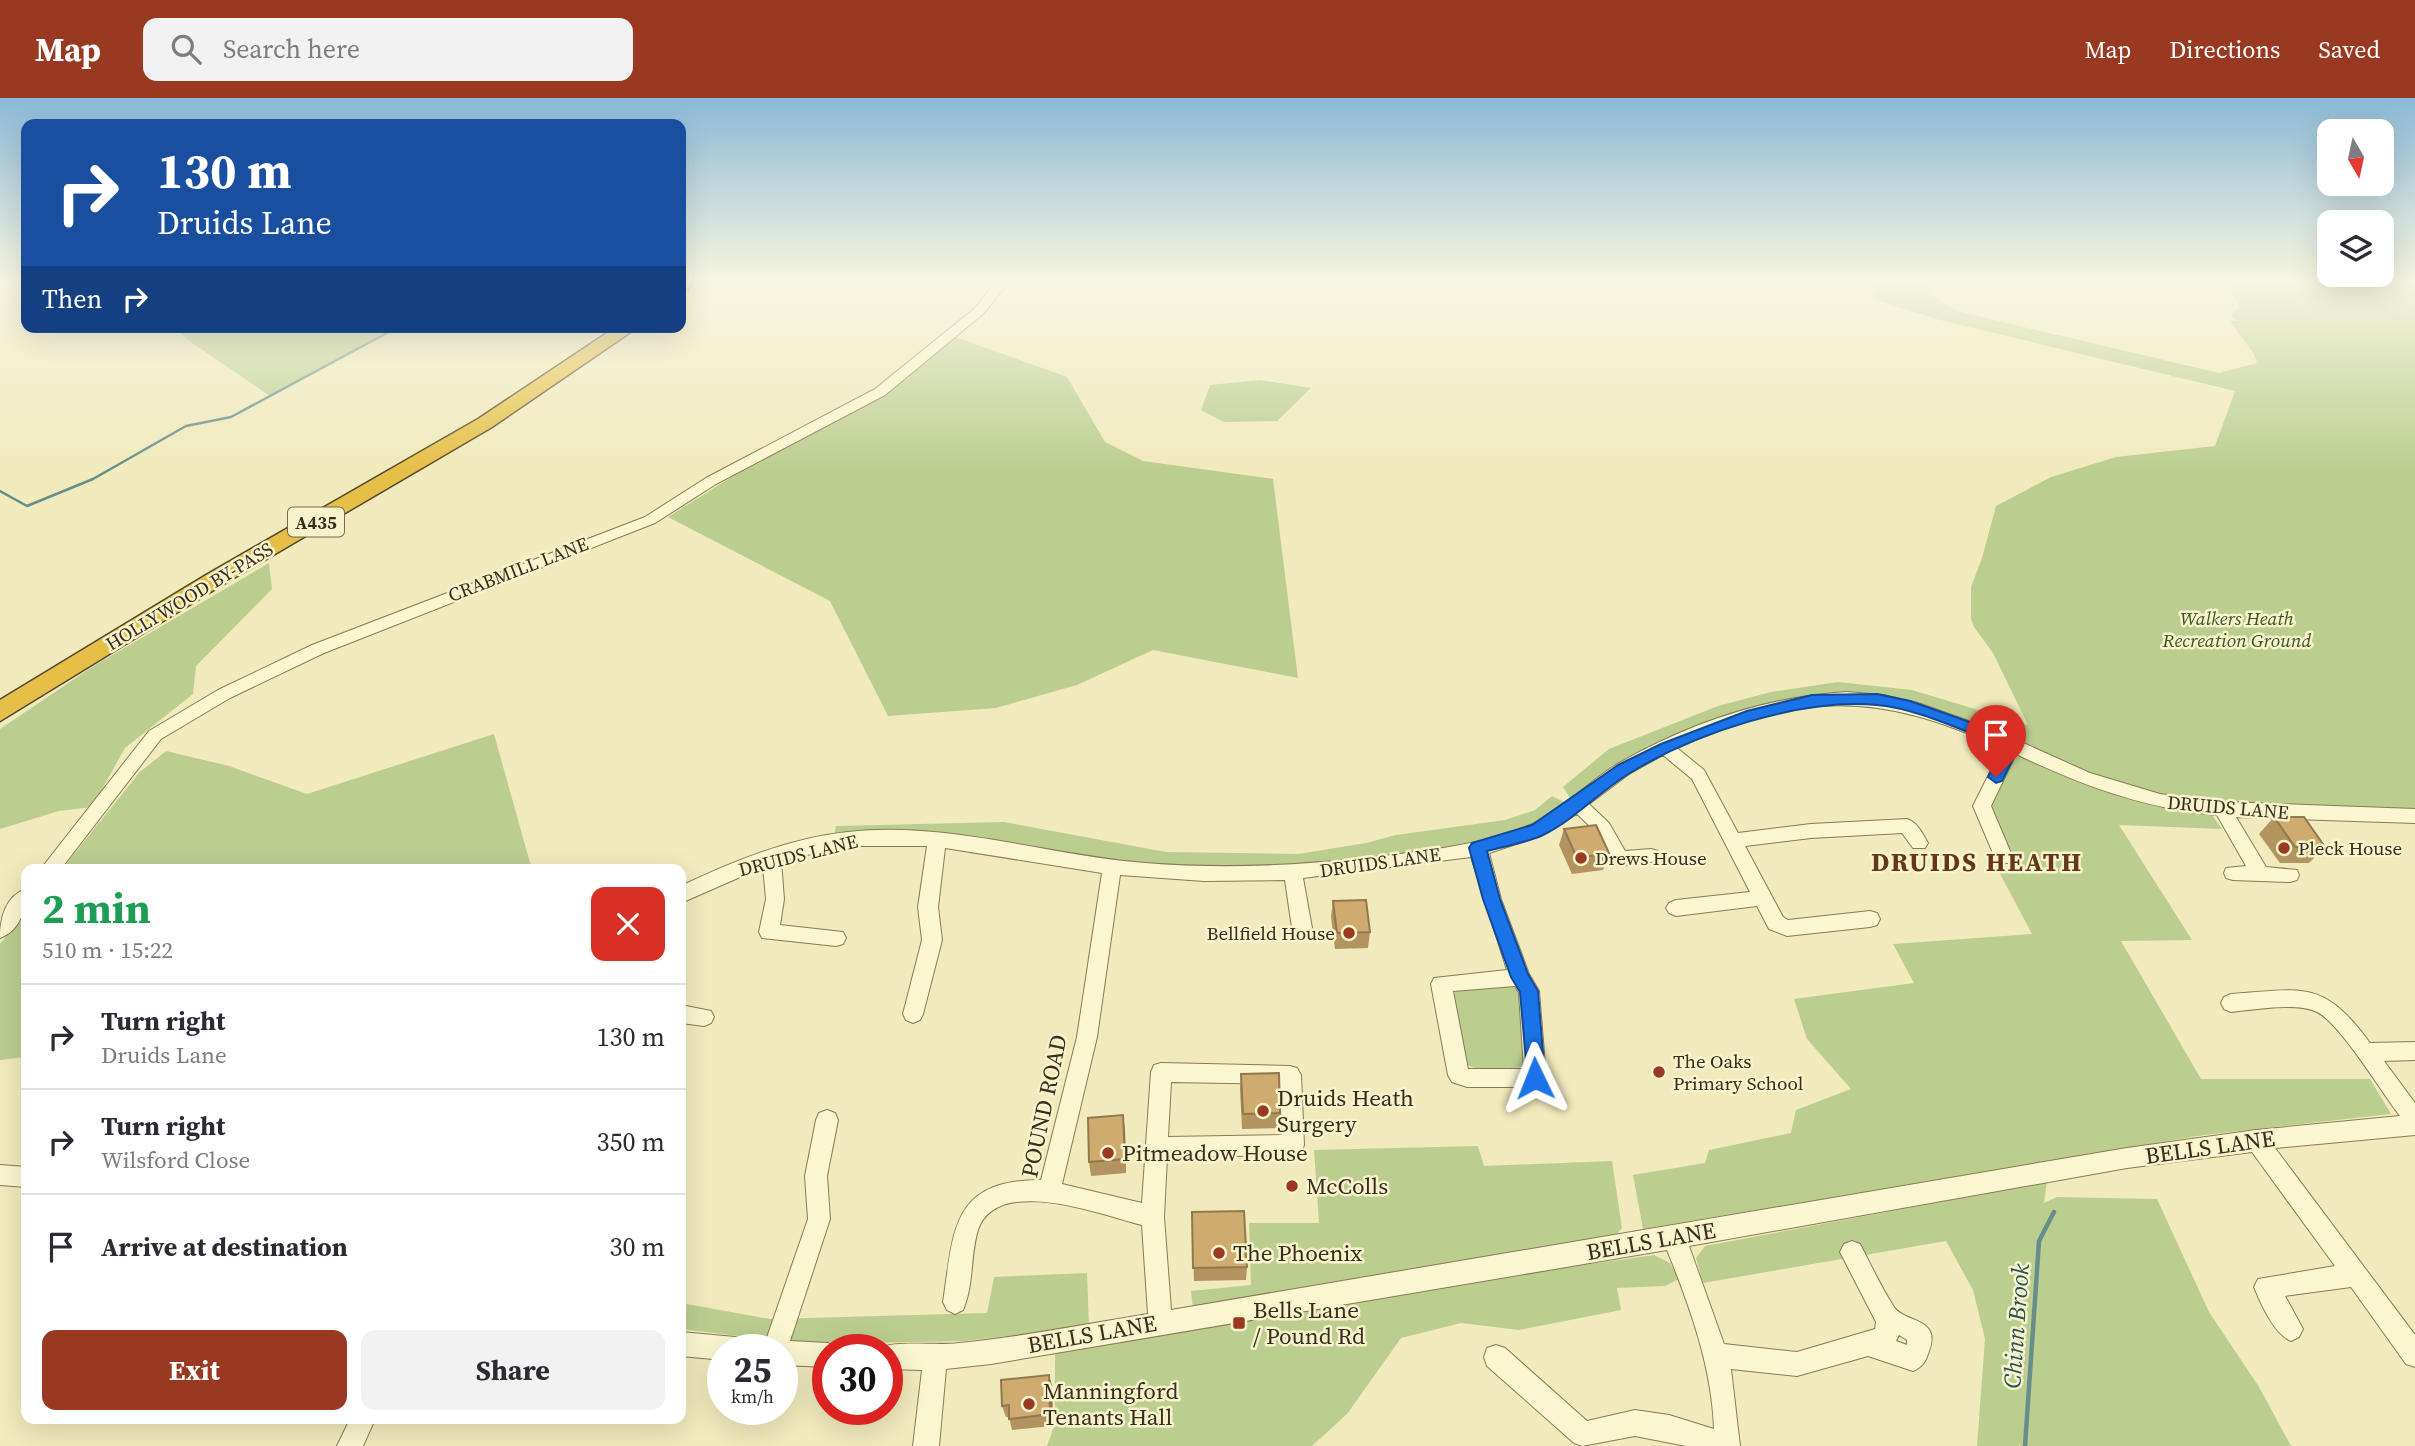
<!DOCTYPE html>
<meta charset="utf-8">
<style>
:root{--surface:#fff;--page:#f2f2f3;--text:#2b2b33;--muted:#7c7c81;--line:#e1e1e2;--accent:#9a3922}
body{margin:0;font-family:"Source Serif 4",serif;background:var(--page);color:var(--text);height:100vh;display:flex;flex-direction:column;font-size:26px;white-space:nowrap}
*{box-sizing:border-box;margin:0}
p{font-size:23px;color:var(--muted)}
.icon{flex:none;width:38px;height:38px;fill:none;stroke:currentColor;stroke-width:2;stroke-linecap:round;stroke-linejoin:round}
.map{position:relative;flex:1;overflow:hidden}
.details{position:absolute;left:21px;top:766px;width:665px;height:560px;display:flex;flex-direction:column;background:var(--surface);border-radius:14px;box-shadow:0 7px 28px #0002}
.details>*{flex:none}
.top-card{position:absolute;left:21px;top:21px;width:665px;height:214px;border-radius:14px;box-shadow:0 7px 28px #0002;background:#1a4fa0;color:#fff;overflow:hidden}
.needle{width:46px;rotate:171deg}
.buttons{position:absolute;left:2317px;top:21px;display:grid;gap:14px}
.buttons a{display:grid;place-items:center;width:77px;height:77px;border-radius:14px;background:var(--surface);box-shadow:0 7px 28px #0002;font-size:35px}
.speed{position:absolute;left:707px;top:1236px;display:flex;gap:14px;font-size:35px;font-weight:700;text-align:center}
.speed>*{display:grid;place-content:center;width:91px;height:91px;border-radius:50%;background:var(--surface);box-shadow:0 7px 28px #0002;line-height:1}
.speed small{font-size:18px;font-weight:400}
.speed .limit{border:10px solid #d22;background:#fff;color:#111}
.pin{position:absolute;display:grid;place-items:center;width:60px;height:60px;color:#fff;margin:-72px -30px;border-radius:50% 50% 50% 0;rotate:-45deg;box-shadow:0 0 7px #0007}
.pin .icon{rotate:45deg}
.me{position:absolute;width:77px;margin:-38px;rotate:358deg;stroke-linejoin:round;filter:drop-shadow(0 0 5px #0008)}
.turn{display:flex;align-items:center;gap:24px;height:147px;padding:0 21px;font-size:32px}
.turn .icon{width:91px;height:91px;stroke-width:2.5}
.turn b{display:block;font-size:49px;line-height:60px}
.then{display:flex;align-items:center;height:66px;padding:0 21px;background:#0003;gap:14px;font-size:26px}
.round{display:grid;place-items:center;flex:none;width:74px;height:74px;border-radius:14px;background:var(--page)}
.headline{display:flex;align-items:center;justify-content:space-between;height:119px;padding:0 21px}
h1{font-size:42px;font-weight:700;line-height:52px;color:#1e9e55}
.action{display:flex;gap:14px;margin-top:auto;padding:14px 21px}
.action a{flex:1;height:80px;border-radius:14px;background:var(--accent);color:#fff;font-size:28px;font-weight:700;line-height:80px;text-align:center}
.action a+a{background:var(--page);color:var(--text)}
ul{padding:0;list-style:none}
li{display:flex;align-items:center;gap:21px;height:105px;padding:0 21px;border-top:2px solid var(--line)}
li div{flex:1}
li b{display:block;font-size:26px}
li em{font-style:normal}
header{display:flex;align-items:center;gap:42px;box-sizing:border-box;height:98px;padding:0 35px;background:var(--accent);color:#fff}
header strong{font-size:33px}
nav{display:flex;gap:38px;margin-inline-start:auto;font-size:24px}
.search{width:490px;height:63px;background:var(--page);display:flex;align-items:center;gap:18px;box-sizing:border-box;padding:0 24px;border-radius:14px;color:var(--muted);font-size:26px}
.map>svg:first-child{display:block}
.green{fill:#bbce90}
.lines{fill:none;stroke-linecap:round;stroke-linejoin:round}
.stream-far1{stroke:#688e8c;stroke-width:2.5}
.stream{stroke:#688e8c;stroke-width:4.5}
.minor-casing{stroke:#887a55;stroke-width:2}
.highway-casing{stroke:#55472a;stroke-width:3}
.minor{fill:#faf6d0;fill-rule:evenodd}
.highway{fill:#e5bf47;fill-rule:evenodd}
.wall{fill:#b39360}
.shaded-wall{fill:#92784e}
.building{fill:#d0ab70;stroke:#92784e;stroke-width:2}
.route{fill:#1a73e8;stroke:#114b97;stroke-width:2}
.poi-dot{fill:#9a3922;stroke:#f7f3cc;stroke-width:2.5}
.labels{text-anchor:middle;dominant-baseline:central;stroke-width:5;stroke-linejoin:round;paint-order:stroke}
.shield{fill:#f7f3cc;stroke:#716950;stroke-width:2}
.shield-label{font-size:18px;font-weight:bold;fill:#372e1b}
.street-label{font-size:19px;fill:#372e1b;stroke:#f7f3cc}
.park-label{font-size:19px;font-style:italic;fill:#3d5420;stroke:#f7f3cc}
.poi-label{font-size:19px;fill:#372e1b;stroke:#f7f3cc;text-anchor:start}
.near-poi-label{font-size:23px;fill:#372e1b;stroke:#f7f3cc;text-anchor:start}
.near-street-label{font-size:23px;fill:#372e1b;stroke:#f7f3cc}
.near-water-label{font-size:24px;font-style:italic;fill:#295157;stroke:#f7f3cc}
.district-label{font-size:26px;font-weight:bold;letter-spacing:2px;fill:#653718;stroke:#f7f3cc}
</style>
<header>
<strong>Map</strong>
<div class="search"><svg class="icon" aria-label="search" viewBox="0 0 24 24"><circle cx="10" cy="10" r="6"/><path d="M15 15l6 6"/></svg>Search here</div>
<nav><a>Map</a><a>Directions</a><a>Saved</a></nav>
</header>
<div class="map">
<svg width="2415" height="1348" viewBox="0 0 2415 1348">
<rect width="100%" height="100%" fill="#f0eabc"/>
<path class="green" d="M1877 183H1936L1928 195 1956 213 2219 275 2257 265 2254 256 2230 223H2237L2232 217 2239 209 2227 183H2415V714L2382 716 2166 701 1860 597 1732 620 1629 659 1572 703 1563 689 1609 651 1718 608 1771 594 1838 584 1912 592 2028 627 1993 555 1974 529 1971 520V489L1982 460 1996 408 2051 379 2116 359 2215 348 2235 293 1940 222 1876 202 1874 186Z
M174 229H398L270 298 188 242Z
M950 237 1067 279 1105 344 1143 363 1273 381 1298 580 1153 552 1077 587 996 610 888 618 830 503 668 419 743 372 883 298 907 280Z
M1260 282 1311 290 1277 323 1224 324 1201 312 1210 287Z
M269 465 272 491 196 568 193 596 125 650 92 709 59 713 0 731V631L92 569Z
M494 636 532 772H61L140 674 166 653 229 668 307 696Z
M2024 657 2116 697 2212 717 2222 731 2119 727 2192 842 2121 843 2201 981H2370L2391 1016 2204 1037 1643 1131 1633 1077 1705 1065 1709 1052 1791 1035 1796 1012 1851 991 1807 941 1794 901 1914 885 1893 846 2032 836 1998 772 2020 773 1990 707 2012 660Z
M1552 698 1564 704C1531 738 1482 743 1437 751 1388 760 1335 770 1284 771 1134 774 983 752 834 739L836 728 1004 724 1166 754 1298 756 1366 745 1396 737 1505 722 1535 712Z
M26 814V959L0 962V846Z
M1510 887 1522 895 1525 968C1504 972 1480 976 1462 964L1450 898 1457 893Z
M1478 1048 1484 1068 1612 1063 1622 1130 1617 1136 1193 1211 1191 1193 1251 1187 1249 1125H1319L1314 1052Z
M2047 1084 2044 1105 2057 1099 2157 1101 2209 1214 2259 1289 2291 1348H2020L2019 1344V1348H1977L1985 1241 1973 1192 1946 1143 1703 1185 1696 1160 1705 1148Z
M1654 1157 1670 1165 1679 1181 1665 1188 1617 1190 1621 1212 1519 1232 1461 1225 1401 1240 1347 1316 1312 1348H1047L1055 1326V1252L1365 1198Z
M1087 1175 1089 1228 965 1243 804 1246 681 1231V1205L770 1221 987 1215 994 1179Z"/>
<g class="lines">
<path class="stream-far1" d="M0 393 27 408 93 381 186 328 231 319 398 229"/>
<path class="stream" d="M2025 1348 2039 1143 2054 1114"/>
<g class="minor-casing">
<path id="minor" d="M997 183H1010L983 216 885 297 716 386 655 425 324 555 230 600 161 641 60 772H40L149 633 218 592 312 547 645 419 706 380 875 291 975 210Z
M1846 594 1883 597 1918 605 2019 641 2021 644 2090 675 2160 696 2224 704 2415 711V725L2236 719 2266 769 2297 772 2299 777 2297 782 2290 784 2233 782 2226 780 2224 775 2226 770 2246 768 2217 717C2145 711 2081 687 2016 656L1991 708 2013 760 2011 765H1997L1995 760 1973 708 2002 650C1877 593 1803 593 1677 650L1704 672 1738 735 1811 726 1907 721C1917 724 1923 736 1928 745L1925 750H1913L1902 735 1811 740 1745 748 1783 819 1788 822 1870 813 1877 815 1880 821 1877 827 1870 829 1787 838 1769 831 1757 808 1676 818 1669 815 1666 810 1669 805 1676 802 1750 794 1692 681 1663 657 1629 676 1589 706 1609 725 1625 753 1651 751 1658 753 1660 758 1658 763 1620 768 1613 766 1597 735 1577 716 1540 738 1489 755 1501 801 1529 876 1539 893 1546 980 1542 987 1535 989H1467L1452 984 1448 977 1431 886 1434 880 1507 872 1471 759 1303 780 1312 830 1309 836 1302 838 1295 836 1292 830 1285 782 1204 783 1120 777 1097 939 1062 1086 1142 1105 1151 974 1154 967 1161 965 1290 968 1297 970 1301 977 1304 1047 1301 1054 1293 1057 1167 1059 1164 1119 1171 1212 2127 1050 2256 1032 2400 1018C2382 995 2340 925 2317 914 2296 904 2254 912 2231 914L2224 911 2221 905 2224 899 2231 896C2304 891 2323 881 2370 945L2415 944V962L2384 963 2415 1005V1037L2275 1050 2415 1237V1269L2406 1266 2351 1189 2285 1198 2303 1231 2299 1239 2291 1243C2274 1236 2261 1206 2254 1189L2258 1181 2335 1168 2252 1054 2127 1070 1689 1148 1724 1246 1797 1254 1875 1231 1876 1224 1840 1154 1844 1146 1852 1143 1860 1146C1871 1167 1881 1189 1894 1209 1904 1225 1942 1219 1929 1253 1926 1263 1923 1269 1913 1273L1868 1258 1797 1278 1731 1271 1740 1348H1686L1635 1338 1582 1348 1574 1345 1487 1268 1484 1259 1487 1250 1496 1247 1505 1250 1587 1323 1635 1312 1669 1317 1714 1331C1712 1269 1690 1209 1667 1152L991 1266 946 1271 939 1348H913L922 1272 887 1271V1251L878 1250C899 1242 936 1248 959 1245 1022 1239 1085 1226 1148 1216L1142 1127C1102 1117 997 1076 978 1132 970 1158 974 1187 963 1212L955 1216 947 1212 943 1204C954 1132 951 1082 1041 1082L1077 939 1102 775 945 750 938 809 942 842 923 916 920 922 913 925 906 922 903 916 922 842 918 809 927 748H846L781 763 784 801 780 827 843 834 846 840 843 846 836 848 762 840 759 834 766 801 763 769 681 805V788C733 763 790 740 848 734 947 723 1046 757 1145 765 1244 773 1344 765 1443 750 1480 744 1520 736 1552 715 1576 699 1596 678 1621 664 1690 625 1767 599 1846 594ZM1515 888 1519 895 1524 971H1468L1453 893ZM1171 984 1280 986 1282 1037 1168 1039ZM1899 1237 1907 1242V1247L1896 1243Z
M26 791C27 810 20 833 0 840 0 821 5 798 26 791Z
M681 907 711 913 714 919 711 925 704 928 681 925Z
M827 1012 835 1015 838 1022 827 1078 830 1121 790 1243 828 1245 838 1251H828V1269L782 1267V1251H763L808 1121 805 1078 816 1022 819 1015Z
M0 1067 26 1069V1089L0 1087Z
M681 1234 735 1239 744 1242 747 1251H723V1262L681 1258Z
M350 1321H375L363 1348H337Z"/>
</g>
<g class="highway-casing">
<path id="highway" d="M681 183H695L687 192 681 193Z
M616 229H638L492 329 222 487 0 623V602L206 477 478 321Z"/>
</g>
<use href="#minor" class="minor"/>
<use href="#highway" class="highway"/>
</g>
<path class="wall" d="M2274 719 2325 749 2309 765H2280L2259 736Z
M1564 731 1609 755 1603 772 1572 776 1559 747Z
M1333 803 1370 834 1368 850 1335 851 1331 819Z
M1241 976 1280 1015 1279 1030 1242 1031 1240 991Z
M1125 1032 1126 1075 1091 1078 1089 1064Z
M1192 1114 1247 1169 1246 1182 1194 1183Z
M1049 1277 1052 1288 1053 1328 1012 1332 1009 1319H1006L1002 1308Z"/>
<path class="shaded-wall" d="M1123 1017 1125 1032 1126 1075 1125 1061Z
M1049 1277 1052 1288 1053 1328 1050 1316Z"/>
<path class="building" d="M2274 719H2304L2325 749H2295Z
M1596 727 1609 755 1577 760 1564 731Z
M1366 802 1370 834 1337 835 1333 803Z
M1279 975 1280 1015 1243 1016 1241 976Z
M1123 1017 1125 1061 1089 1064 1088 1020Z
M1244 1113 1247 1169 1193 1170 1192 1114Z
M1049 1277 1050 1316 1009 1321V1307L1002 1308 1001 1282Z"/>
<linearGradient id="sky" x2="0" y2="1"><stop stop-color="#8bb9d7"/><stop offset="0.49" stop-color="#f8f6e1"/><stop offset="1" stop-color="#f8f6e1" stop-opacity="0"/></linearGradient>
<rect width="2415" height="372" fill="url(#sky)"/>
<path class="route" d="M1877 596 1910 603 2018 641 2021 645 2002 683 1996 685 1988 679 2004 648C1964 634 1920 611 1877 607 1801 600 1695 635 1630 675 1600 693 1574 722 1543 737 1526 745 1505 748 1487 753L1500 801 1528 876 1538 893 1545 980 1542 986 1535 988 1528 986 1520 894 1511 879 1483 801 1469 750 1472 745 1532 727 1618 667 1661 646 1747 613 1812 597Z"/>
<g class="poi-dot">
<circle cx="2284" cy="750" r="7"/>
<circle cx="1581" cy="760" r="7"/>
<circle cx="1349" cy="835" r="7"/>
<circle cx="1659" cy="974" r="7"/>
<circle cx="1263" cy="1013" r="7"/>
<circle cx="1108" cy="1055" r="7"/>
<circle cx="1292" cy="1088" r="7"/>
<circle cx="1219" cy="1155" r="7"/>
<rect x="1232" y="1218" width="14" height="14" rx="3.5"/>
<circle cx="1029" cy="1306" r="7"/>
</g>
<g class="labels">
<rect class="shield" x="288" y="409.5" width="56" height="29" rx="5"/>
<g class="shield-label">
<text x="316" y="424">A435</text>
</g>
<g class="street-label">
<text transform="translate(518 471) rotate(-21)">CRABMILL LANE</text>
<text transform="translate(189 498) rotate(-31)">HOLLYWOOD BY-PASS</text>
<text transform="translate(2228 709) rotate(5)">DRUIDS LANE</text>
<text transform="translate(798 757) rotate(-14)">DRUIDS LANE</text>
<text transform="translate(1380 764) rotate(-8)">DRUIDS LANE</text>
</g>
<g class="park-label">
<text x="2237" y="520">Walkers Heath<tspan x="2237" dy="22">Recreation Ground</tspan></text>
</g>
<g class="poi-label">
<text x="2298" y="750">Pleck House</text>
<text x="1595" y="760">Drews House</text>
<text x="1335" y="835" text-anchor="end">Bellfield House</text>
<text x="1673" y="963">The Oaks<tspan x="1673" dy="22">Primary School</tspan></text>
</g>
<g class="near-poi-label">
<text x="1277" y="1000">Druids Heath<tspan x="1277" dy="26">Surgery</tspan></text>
<text x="1122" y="1055">Pitmeadow House</text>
<text x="1306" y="1088">McColls</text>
<text x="1233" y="1155">The Phoenix</text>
<text x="1253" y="1212">Bells Lane<tspan x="1253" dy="26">/ Pound Rd</tspan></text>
<text x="1043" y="1293">Manningford<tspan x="1043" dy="26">Tenants Hall</tspan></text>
</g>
<g class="near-street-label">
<text transform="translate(1044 1008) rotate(-78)">POUND ROAD</text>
<text transform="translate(2210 1049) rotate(-8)">BELLS LANE</text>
<text transform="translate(1651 1143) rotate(-10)">BELLS LANE</text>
<text transform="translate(1092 1236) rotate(-10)">BELLS LANE</text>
</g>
<g class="near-water-label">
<text transform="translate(2016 1228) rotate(-86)">Chinn Brook</text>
</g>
<g class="district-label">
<text x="1977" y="764">DRUIDS HEATH</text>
</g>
</g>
</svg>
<div class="buttons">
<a><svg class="needle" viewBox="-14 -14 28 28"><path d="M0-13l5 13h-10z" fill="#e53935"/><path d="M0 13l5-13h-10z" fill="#7c7c81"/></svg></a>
<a><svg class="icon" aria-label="layers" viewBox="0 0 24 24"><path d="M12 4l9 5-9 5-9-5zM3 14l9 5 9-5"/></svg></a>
</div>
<div class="speed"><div>25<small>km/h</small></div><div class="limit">30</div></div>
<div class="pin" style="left:1996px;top:679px;background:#d93025"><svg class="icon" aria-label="arrive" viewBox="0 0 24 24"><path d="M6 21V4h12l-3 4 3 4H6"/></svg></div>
<svg class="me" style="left:1535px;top:980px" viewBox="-20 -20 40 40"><path d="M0-17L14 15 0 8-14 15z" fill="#1a73e8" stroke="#fff" stroke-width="4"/></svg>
<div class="top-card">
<div class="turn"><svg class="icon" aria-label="right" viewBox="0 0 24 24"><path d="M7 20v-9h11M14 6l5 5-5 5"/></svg><div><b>130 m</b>Druids Lane</div></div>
<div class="then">Then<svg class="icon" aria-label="right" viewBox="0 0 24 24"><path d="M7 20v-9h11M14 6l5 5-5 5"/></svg></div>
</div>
<section class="details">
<div class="headline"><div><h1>2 min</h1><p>510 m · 15:22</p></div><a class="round" style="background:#d93025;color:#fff"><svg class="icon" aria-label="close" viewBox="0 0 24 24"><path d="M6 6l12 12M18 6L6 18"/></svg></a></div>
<ul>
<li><svg class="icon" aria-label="right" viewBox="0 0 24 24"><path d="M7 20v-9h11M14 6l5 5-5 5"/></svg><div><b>Turn right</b><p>Druids Lane</p></div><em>130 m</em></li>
<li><svg class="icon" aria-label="right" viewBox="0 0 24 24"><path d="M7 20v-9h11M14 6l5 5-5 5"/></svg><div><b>Turn right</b><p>Wilsford Close</p></div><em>350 m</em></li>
<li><svg class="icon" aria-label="arrive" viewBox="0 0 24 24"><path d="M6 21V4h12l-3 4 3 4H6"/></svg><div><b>Arrive at destination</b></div><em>30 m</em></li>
</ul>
<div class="action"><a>Exit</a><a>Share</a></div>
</section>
</div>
